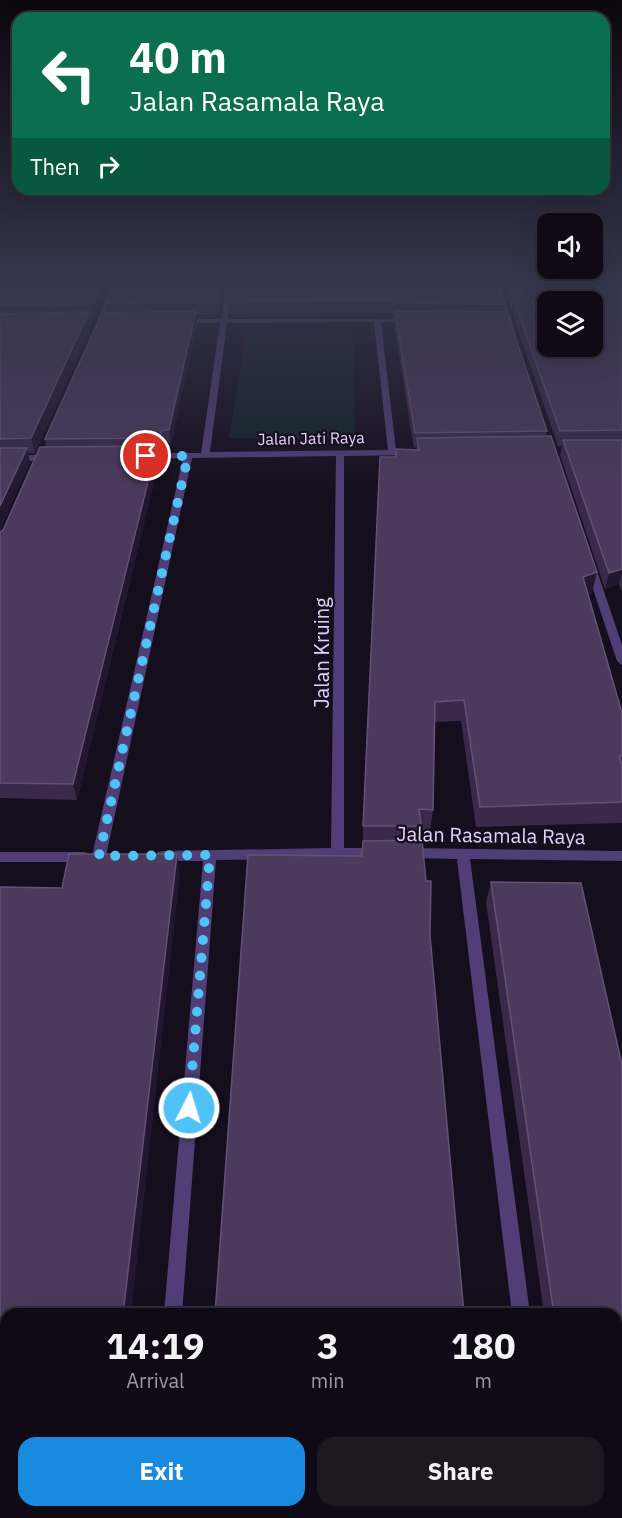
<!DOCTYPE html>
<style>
:root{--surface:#100a16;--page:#1e1823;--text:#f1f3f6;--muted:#9c9aa1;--line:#302b35;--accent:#188bde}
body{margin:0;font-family:"IBM Plex Sans",sans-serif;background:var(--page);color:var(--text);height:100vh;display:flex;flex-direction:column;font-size:22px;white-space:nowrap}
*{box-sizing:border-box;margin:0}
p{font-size:20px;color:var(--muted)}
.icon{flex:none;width:33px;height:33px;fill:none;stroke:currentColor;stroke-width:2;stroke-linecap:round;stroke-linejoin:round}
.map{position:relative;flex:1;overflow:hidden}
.panel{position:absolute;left:0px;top:1308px;width:622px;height:210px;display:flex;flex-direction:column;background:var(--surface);border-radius:18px 18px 0 0;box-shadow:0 6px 24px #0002,0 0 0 2px var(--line)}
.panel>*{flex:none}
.hud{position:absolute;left:12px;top:12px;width:598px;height:183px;border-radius:18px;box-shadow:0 6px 24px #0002,0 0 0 2px var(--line);background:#0b6e4f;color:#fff;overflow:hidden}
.buttons{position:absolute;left:537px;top:213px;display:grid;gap:12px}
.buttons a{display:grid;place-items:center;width:66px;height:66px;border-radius:12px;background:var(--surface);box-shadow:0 6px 24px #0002,0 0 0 2px var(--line);font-size:30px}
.pin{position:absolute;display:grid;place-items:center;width:51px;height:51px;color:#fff;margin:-26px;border:3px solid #fff;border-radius:50%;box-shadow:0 2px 6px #0007}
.me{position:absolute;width:66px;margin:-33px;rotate:5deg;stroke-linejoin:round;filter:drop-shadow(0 0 4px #0008)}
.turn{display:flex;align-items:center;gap:21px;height:126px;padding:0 18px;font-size:27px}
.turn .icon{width:78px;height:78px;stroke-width:2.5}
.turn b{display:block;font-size:42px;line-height:51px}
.then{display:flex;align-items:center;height:57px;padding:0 18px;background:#0003;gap:12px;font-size:22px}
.eta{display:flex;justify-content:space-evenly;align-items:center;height:102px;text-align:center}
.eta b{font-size:36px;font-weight:800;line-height:42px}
.cta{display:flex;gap:12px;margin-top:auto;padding:12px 18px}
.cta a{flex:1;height:69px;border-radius:18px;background:var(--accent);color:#fff;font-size:24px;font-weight:800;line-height:69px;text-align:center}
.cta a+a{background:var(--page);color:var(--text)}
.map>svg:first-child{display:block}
.green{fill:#122126}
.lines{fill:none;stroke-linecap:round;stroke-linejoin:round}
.minor{fill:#523e77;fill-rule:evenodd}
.wall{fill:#3a2949}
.shaded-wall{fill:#231630}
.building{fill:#4c3a5c;stroke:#635275;stroke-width:1.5;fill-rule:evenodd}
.route{stroke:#4fc3f7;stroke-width:10;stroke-dasharray:0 18}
.labels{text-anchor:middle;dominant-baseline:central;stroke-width:4.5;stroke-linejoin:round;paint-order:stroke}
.far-street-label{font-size:16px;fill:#e2cffa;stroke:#150e1d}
.street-label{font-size:20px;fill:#e2cffa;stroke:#150e1d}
</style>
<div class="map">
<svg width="622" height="1518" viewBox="0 0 622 1518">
<rect width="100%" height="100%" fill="#150e1d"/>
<path class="green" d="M246 334 353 335 355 440 229 438Z"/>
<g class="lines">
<path class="minor" d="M111 284H117L100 327 95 328Z
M226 284H232L228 319H412L413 320 410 322H381L396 450 413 449 417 452 413 455 344 456V848H377L382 849 384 853 382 857 377 858 216 860 182 1314H164L203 861H163L158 860 156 856 158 852 163 851 331 848 336 456 192 458 106 856 104 860 99 861 94 860 92 856 183 458 142 459 138 456 142 453H201L220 323H181L178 321 181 319H221ZM374 322 388 450 210 452 227 323Z
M494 284H500L514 328 509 327Z
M0 455H50L54 458 50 461H0Z
M590 562 595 565 622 645V665L617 661 585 565Z
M409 848 622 851V861L470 859 530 1314H512L457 859 409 858 404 857 402 853 404 849Z
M0 852H83L88 853 90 857 88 861 83 862H0Z
M147 1512H167L166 1518H146Z
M536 1512H556L557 1518H537Z"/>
</g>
<path class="wall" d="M0 284H110L95 317H90L92 325 35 453H28L30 462 0 530Z
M224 284 219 314 197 315V324L171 443H163L161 451H158L159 461 77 800 0 798V532L3 530 46 447 45 439 107 313 105 304Z
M232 284 504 304 503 312 547 431 546 436 592 593 588 594 622 713V823L476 827 461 721 435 722 433 810 430 830H420L419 840 430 935 362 856 380 457H396L416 450V447L414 448 394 324 395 316H393L392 313 231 314 230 301Z
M502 284H622V592L619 584 605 589 560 455 562 446H558Z
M491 882 581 883 622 1065V1518H572L571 1512H616V1314H544L486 902Z"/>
<path class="shaded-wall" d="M102 284H110L95 317 93 304Z
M221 284H224L219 314 218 301Z
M196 311 197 324 171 443 169 430Z
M89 312 92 325 35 453 31 438Z
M162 430 163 443 161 451 160 438Z
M157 446 159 461 77 800 73 784Z
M27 448 30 462 0 530V506Z
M622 569V573L619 584 605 589 609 573Z
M597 572 592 593 578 597 583 577Z
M177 854 180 875 131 1314H123Z
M100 1512H109L108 1518H99Z"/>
<path class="building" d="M0 284H102L93 304 0 305Z
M113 284H221L218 301 105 304Z
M232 284H497L504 304 393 303V300L230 301Z
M508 284H618L622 290V430L560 431ZM548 302H592V346H548Z
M196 311 169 430H162L160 438 45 439 102 313Z
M395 311 507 312 547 431 415 433Z
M89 312 31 438 0 439V314Z
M551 436 597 572 583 577 622 713V756H619L622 765V802L480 807 464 700 435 702 433 810 419 809 421 826H363L380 457H396V449L419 450 417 438Z
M563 440H622V569L609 573Z
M157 446 73 784 0 783V532L3 530 40 447Z
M0 448H27L0 506Z
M422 840 426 881H431L430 935 464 1314H215L248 855 362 856 363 841Z
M69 854H177L123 1314H6V1512H100L99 1518H0V887L62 888Z
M491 882 581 883 622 1065V1518H583L582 1512H616V1314H554Z
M201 1512H481L482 1518H200Z"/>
<linearGradient id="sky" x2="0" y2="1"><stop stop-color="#0c0810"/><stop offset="0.57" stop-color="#35364c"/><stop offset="1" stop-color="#35364c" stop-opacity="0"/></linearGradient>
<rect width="622" height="496" fill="url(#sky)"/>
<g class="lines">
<path class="route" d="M146 456H188L99 856 210 855 189 1108"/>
</g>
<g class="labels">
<g class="far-street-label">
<text transform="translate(311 438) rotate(-1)">Jalan Jati Raya</text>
</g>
<g class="street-label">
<text transform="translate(321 653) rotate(-90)">Jalan Kruing</text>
<text transform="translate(491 835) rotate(1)">Jalan Rasamala Raya</text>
</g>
</g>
</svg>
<div class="buttons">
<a><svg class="icon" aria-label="sound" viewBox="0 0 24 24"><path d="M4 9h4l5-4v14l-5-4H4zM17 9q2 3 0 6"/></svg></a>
<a><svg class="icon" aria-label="layers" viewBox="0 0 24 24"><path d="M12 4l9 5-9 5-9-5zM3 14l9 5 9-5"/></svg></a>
</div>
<div class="pin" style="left:146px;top:456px;background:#d93025"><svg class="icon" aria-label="arrive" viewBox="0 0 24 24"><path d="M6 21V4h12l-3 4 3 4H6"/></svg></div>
<svg class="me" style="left:189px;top:1108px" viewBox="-20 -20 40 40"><circle r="17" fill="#4fc3f7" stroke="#fff" stroke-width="3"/><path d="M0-11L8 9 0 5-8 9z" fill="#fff"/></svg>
<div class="hud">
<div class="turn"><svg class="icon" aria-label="left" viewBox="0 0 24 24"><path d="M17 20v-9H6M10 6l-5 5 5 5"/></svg><div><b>40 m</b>Jalan Rasamala Raya</div></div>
<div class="then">Then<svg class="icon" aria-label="right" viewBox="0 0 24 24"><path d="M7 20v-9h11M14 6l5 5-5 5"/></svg></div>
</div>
<section class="panel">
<div class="eta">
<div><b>14:19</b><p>Arrival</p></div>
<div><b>3</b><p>min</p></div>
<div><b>180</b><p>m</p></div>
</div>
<div class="cta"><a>Exit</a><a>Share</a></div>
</section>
</div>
